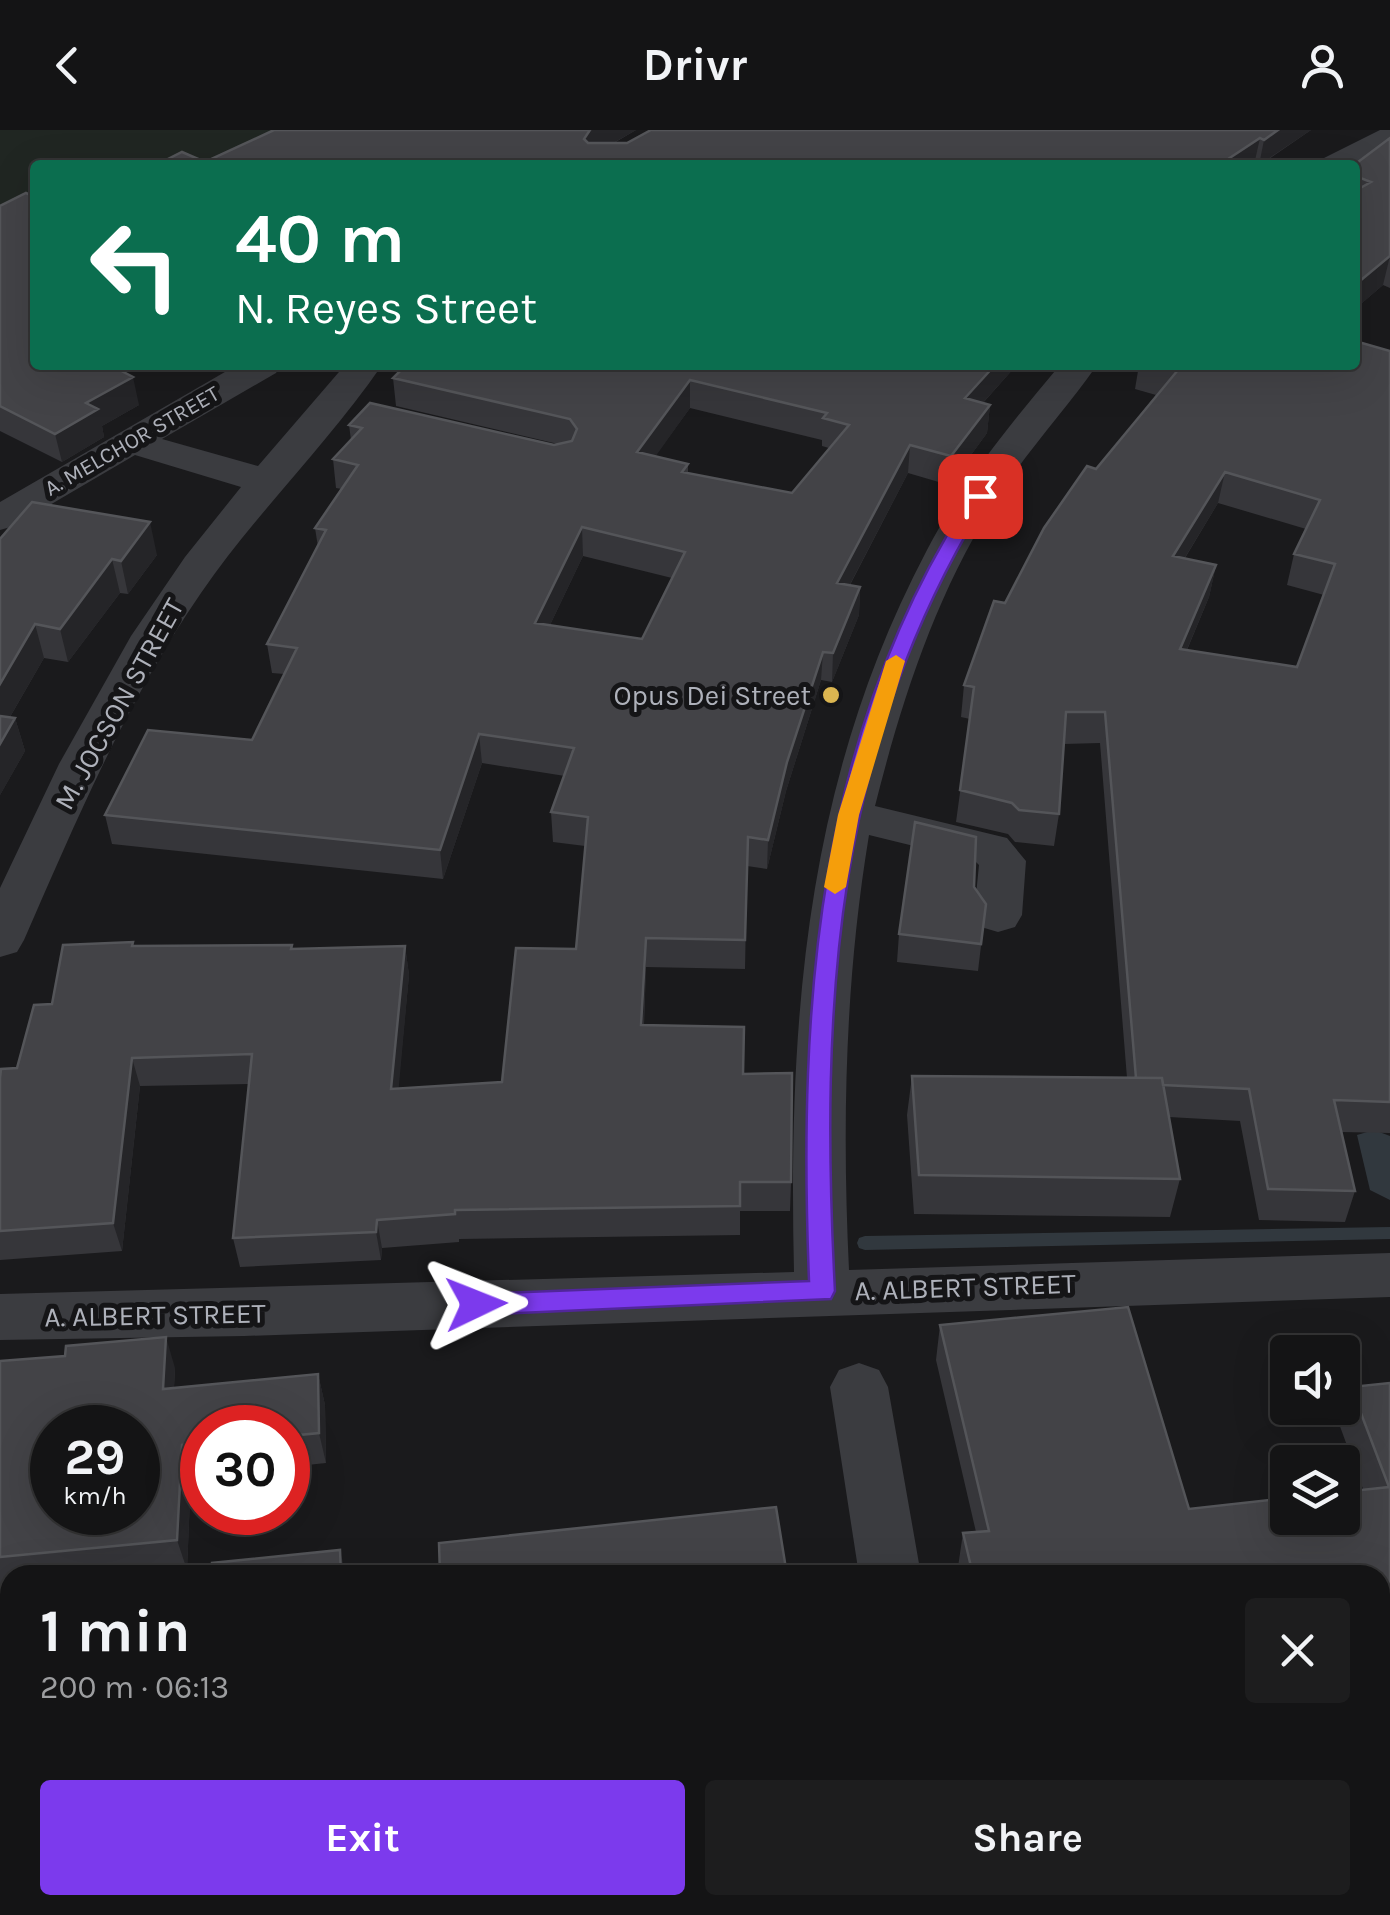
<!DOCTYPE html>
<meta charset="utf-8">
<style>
:root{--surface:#141415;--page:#1d1d1e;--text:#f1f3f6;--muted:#9d9ea0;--line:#333334;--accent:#7c3aed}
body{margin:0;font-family:Karla,sans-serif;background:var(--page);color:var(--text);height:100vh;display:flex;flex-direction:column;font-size:38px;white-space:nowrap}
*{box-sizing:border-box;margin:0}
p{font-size:32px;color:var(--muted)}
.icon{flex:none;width:55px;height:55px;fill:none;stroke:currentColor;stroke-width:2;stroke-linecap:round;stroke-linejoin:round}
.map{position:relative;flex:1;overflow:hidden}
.sheet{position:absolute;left:0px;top:1435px;width:1390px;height:350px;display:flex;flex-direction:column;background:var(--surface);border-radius:30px 30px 0 0;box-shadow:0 10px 40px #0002,0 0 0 2px var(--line)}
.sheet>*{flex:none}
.top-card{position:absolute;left:30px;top:30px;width:1330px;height:210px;border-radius:10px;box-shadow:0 10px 40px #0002,0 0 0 2px var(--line);background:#0b6e4f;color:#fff;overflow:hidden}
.fabs{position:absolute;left:1270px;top:1205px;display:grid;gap:20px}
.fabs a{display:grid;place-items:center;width:90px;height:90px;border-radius:10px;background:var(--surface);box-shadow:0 10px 40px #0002,0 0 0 2px var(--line);font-size:50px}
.speed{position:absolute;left:30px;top:1275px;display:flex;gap:20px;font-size:50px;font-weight:700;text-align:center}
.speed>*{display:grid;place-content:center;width:130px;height:130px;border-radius:50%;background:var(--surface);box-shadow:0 10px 40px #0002,0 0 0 2px var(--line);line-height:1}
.speed small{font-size:25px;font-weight:400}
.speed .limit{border:15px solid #d22;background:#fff;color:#111}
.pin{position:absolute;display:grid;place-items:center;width:85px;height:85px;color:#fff;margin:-42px;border-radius:20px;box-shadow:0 5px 15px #0006}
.me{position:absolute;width:110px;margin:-55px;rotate:88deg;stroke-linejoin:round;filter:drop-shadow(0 0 8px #0008)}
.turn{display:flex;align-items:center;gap:35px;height:210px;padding:0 40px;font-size:45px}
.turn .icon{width:130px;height:130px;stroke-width:2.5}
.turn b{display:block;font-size:70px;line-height:85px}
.round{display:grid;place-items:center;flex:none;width:105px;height:105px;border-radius:10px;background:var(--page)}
.head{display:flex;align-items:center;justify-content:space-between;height:170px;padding:0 40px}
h1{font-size:60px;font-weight:700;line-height:75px}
.cta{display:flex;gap:20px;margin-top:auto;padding:20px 40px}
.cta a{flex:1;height:115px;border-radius:10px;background:var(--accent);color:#fff;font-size:40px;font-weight:700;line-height:115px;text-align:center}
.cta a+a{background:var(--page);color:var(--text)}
header{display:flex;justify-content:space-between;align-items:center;height:130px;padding:0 40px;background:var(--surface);font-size:45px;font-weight:700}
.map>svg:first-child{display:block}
.green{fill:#202622}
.water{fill:#31383e}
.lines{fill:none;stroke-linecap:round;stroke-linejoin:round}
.stream{fill:#31383e;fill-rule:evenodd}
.minor{fill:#3b3c40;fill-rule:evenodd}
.wall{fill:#36363a;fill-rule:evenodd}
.shaded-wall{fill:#252528}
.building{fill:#434347;stroke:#545559;stroke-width:2.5;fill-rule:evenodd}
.route{fill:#7c3aed;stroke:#51269a;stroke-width:2.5}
.slow{fill:#f59e0b}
.poi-dot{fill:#dcb651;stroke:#151517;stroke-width:4}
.labels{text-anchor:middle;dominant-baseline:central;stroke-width:10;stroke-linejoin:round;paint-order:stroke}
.far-street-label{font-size:22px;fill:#aeb1ba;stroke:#151517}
.poi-label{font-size:28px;fill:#aeb1ba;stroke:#151517;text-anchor:end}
.street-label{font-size:28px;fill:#aeb1ba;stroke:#151517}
</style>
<header><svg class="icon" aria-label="back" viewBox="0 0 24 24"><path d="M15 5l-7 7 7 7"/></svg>Drivr<svg class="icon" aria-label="person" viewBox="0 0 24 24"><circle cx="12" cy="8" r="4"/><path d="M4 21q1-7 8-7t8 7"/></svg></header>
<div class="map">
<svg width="1390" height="1785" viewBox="0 0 1390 1785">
<rect width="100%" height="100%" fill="#1a1a1c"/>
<path class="green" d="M0 0H320L252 35H35V88L0 106Z"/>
<path class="water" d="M1374 1000 1390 1006V1070L1370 1060 1357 1005Z"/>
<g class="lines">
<path class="stream" d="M1390 1097V1109L865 1120 859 1118 857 1113 859 1108 865 1106Z"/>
<path class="minor" d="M1380 0H1390V19L1355 37 1319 35 1324 28Z
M237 235H281L276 243 162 309 258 336 345 235H382C327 315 256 383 201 463 127 570 76 691 24 810L17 822 0 827V758L59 634 131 506 185 427 241 357 135 325 14 396 0 400V372Z
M1060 235H1097C1065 281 1026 322 996 370 936 464 902 569 875 676L1007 708 1026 731 1022 785 1015 797 998 802 981 797 974 785 979 735 975 731 869 705C845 850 842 994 849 1140L1390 1123V1167L244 1206 0 1210V1164L794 1142C788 887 806 649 927 420 962 353 1011 293 1060 235Z
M859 1233 879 1240 888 1257 921 1445H859L830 1257 839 1240Z
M939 1775H1007L1009 1785H941Z"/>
</g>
<path class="wall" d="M274 0H636L614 13H627L651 0H1311L1260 35 205 32Z
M1390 8V158L1383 155 1355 179V35Z
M0 76 35 235 139 275 102 296 104 307 62 332 0 301Z
M1390 221V1003L1342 1002 1355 1061 1345 1092 1259 1090 1240 991 1169 987 1180 1049 1170 1087 914 1084 907 985 912 946 1127 948 1100 613 1064 614 1059 684 1054 716 1015 712 1008 704 956 692 970 589 961 587 964 555 1005 473 1096 339 1156 265 1135 259 1139 235H1355ZM1218 373 1306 399 1294 424 1287 455 1324 465 1297 537 1187 520 1209 467 1216 435 1185 428Z
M406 235H1014V238L983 273 990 275 987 303 949 355 908 343 850 455 860 457 859 485 832 552 821 550 786 661 767 739 747 736 745 839 646 837 644 895 743 944 791 1052 790 1081H740V1105L459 1109V1112L382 1118 381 1130 240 1137 233 1108 249 954 140 956 122 1121 0 1130V948L17 938 52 874 134 816 292 815V819L405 816 409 845 398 958 502 952 576 819 585 716 553 712 551 682 565 646 482 633 443 749 112 714 105 685 252 610 284 544 272 543 267 514 318 417 315 398 342 359 336 358 333 329 351 310 349 295 554 315 558 314 396 276 393 248ZM690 278 822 310V316L829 318 792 363 688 343V334L655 326ZM583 426 672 448 642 509 550 495Z
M0 409 157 425 128 464 120 463 68 532 44 528 10 587 15 588 25 621 0 665Z
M974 757 986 774 978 841 897 832 899 804Z
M940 1195 1189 1379 1363 1359 1338 1291 1351 1257 1390 1253V1528L1380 1506V1445H960L958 1437 963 1403 976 1402 936 1230Z
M0 1231 175 1238 174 1258 318 1244 325 1275 326 1333 288 1337V1298H202V1344L191 1345 187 1440 133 1445H10V1457L0 1458Z
M10 1546V1674L0 1675V1547Z
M1069 1775H1380L1390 1785H1072Z"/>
<path class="shaded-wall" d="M590 0H636L592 25 584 9Z
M1278 0H1311L1259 35 1264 10Z
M1260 8 1254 35H1219Z
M1390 126 1383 155 1355 179V155Z
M995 235H1014V238L962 296 965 268Z
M133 247 139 275 102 296 104 307 62 332 55 304 86 273Z
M690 250V278L638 351 637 322Z
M990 275 987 303 949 355 951 326Z
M910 315 908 343 836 481 837 453Z
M1225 342 1218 373 1167 457 1173 426Z
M150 392 157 425 128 464 121 431Z
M582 397 583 426 537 522 535 493Z
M112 429 120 463 68 532 60 499Z
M1216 435 1209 467 1174 550 1180 519Z
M860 457 859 485 832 552 833 523Z
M35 494 44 528 0 604V554Z
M823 522 821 550 786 661 767 739 768 710 787 632Z
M15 588 25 621 0 665V614Z
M479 604 482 633 443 749 440 720Z
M646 808V837L642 924 641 895Z
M405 816 409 845 396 988 391 959Z
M132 928 140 956 122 1121 113 1093Z
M377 1090 382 1118 381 1130 376 1102Z
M166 1207 175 1238 172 1290 163 1259Z
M318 1244 325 1275 326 1333 319 1303Z
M182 1315 191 1345 187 1440 177 1410Z
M340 1420 346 1445H341Z"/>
<path class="building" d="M274 0H590L584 9 588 13H627L651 0H1278L1264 10 1260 8 1219 35H156L182 22 205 32Z
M1390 8V126L1355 155V61L1371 52 1355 46V35H1354Z
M26 63 35 67V235H110L133 247 86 273 98 279 55 304 0 276V76Z
M1355 211 1390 221V972L1334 970 1355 1061 1268 1059 1249 959 1163 955 1162 948H1136L1105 582H1066L1059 684 1019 680 1012 673 960 660 974 557 964 555 994 471 1005 473 1044 398 1087 336 1096 339 1178 240 1161 235H1355ZM1225 342 1320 370 1294 424 1335 434 1297 537 1180 519 1216 435 1173 426Z
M406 235H995L965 268 990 275 951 326 910 315 837 453 860 457 833 523 823 522 787 632 768 710 748 707 745 810 646 808 641 895 744 897 743 944 792 943 791 1052H740V1076L455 1080V1084L377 1090 376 1102 233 1108 252 924 132 928 113 1093 0 1101V948L1 939 17 938 34 875 52 874 63 815 133 812 132 816 292 815 291 819 405 816 391 959 502 952 516 818 576 819 588 687 551 682 574 618 479 604 440 720 105 685 148 600 252 610 297 518 267 514 326 400 315 398 358 335 333 329 362 298 349 295 370 273 554 315 572 311 577 299 570 289 393 248ZM690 250 827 283 823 288 849 295 792 363 682 342 688 334 637 322ZM582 397 685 422 642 509 535 493Z
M32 372 150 392 121 431 112 429 60 499 35 494 0 554V409Z
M0 586 15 588 0 614Z
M915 692 976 707 974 757 986 774 981 814 899 804Z
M912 946 1162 948 1180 1049 919 1045Z
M1128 1177 1189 1379 1288 1368V1388H1342V1362L1389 1357 1351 1257 1390 1253V1461L1386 1452 1380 1453V1445H973L963 1403 989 1401 940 1195Z
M166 1207 163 1259 318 1244 319 1303 288 1306V1298H202V1313L182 1315 177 1410 0 1427V1231L65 1226 66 1216ZM52 1298H138V1382H52Z
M776 1377 787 1445H440L439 1413Z
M340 1420 341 1445H212V1433Z
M10 1546V1639L0 1640V1547Z
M1390 1641V1785H1091L1088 1775H1380V1643Z
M548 1775H794L795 1785H549Z"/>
<path class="route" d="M980 360 989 366C833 614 820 876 835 1161L831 1169 476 1185 467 1182 463 1174 467 1167 476 1164 809 1151C798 875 816 599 974 362Z"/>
<path class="slow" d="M896 525 905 531 859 685 846 757 835 764 824 757 838 685 886 531Z"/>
<circle class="poi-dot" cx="831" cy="565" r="10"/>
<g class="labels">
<g class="far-street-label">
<text transform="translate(132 311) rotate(-30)">A. MELCHOR STREET</text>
</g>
<g class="poi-label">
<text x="811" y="565">Opus Dei Street</text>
</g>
<g class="street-label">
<text transform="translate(119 574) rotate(-61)">M. JOCSON STREET</text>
<text transform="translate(965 1157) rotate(-2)">A. ALBERT STREET</text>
<text transform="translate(155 1185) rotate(-1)">A. ALBERT STREET</text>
</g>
</g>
</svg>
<div class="fabs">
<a><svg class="icon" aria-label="sound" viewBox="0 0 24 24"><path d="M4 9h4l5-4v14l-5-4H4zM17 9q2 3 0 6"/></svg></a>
<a><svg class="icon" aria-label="layers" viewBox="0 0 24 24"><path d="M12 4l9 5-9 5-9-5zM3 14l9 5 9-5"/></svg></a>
</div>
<div class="speed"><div>29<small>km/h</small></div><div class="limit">30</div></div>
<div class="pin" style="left:980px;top:366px;background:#d93025"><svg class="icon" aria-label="arrive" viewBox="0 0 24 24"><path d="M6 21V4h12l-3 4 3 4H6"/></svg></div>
<svg class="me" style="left:476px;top:1174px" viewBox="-20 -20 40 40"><path d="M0-17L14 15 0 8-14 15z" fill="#7c3aed" stroke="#fff" stroke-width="4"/></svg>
<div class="top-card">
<div class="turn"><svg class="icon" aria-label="left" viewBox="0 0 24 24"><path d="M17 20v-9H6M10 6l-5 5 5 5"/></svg><div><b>40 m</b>N. Reyes Street</div></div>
</div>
<section class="sheet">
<div class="head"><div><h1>1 min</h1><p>200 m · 06:13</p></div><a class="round"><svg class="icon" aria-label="close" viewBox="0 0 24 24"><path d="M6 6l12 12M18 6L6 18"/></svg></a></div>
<div class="cta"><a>Exit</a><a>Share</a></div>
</section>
</div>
